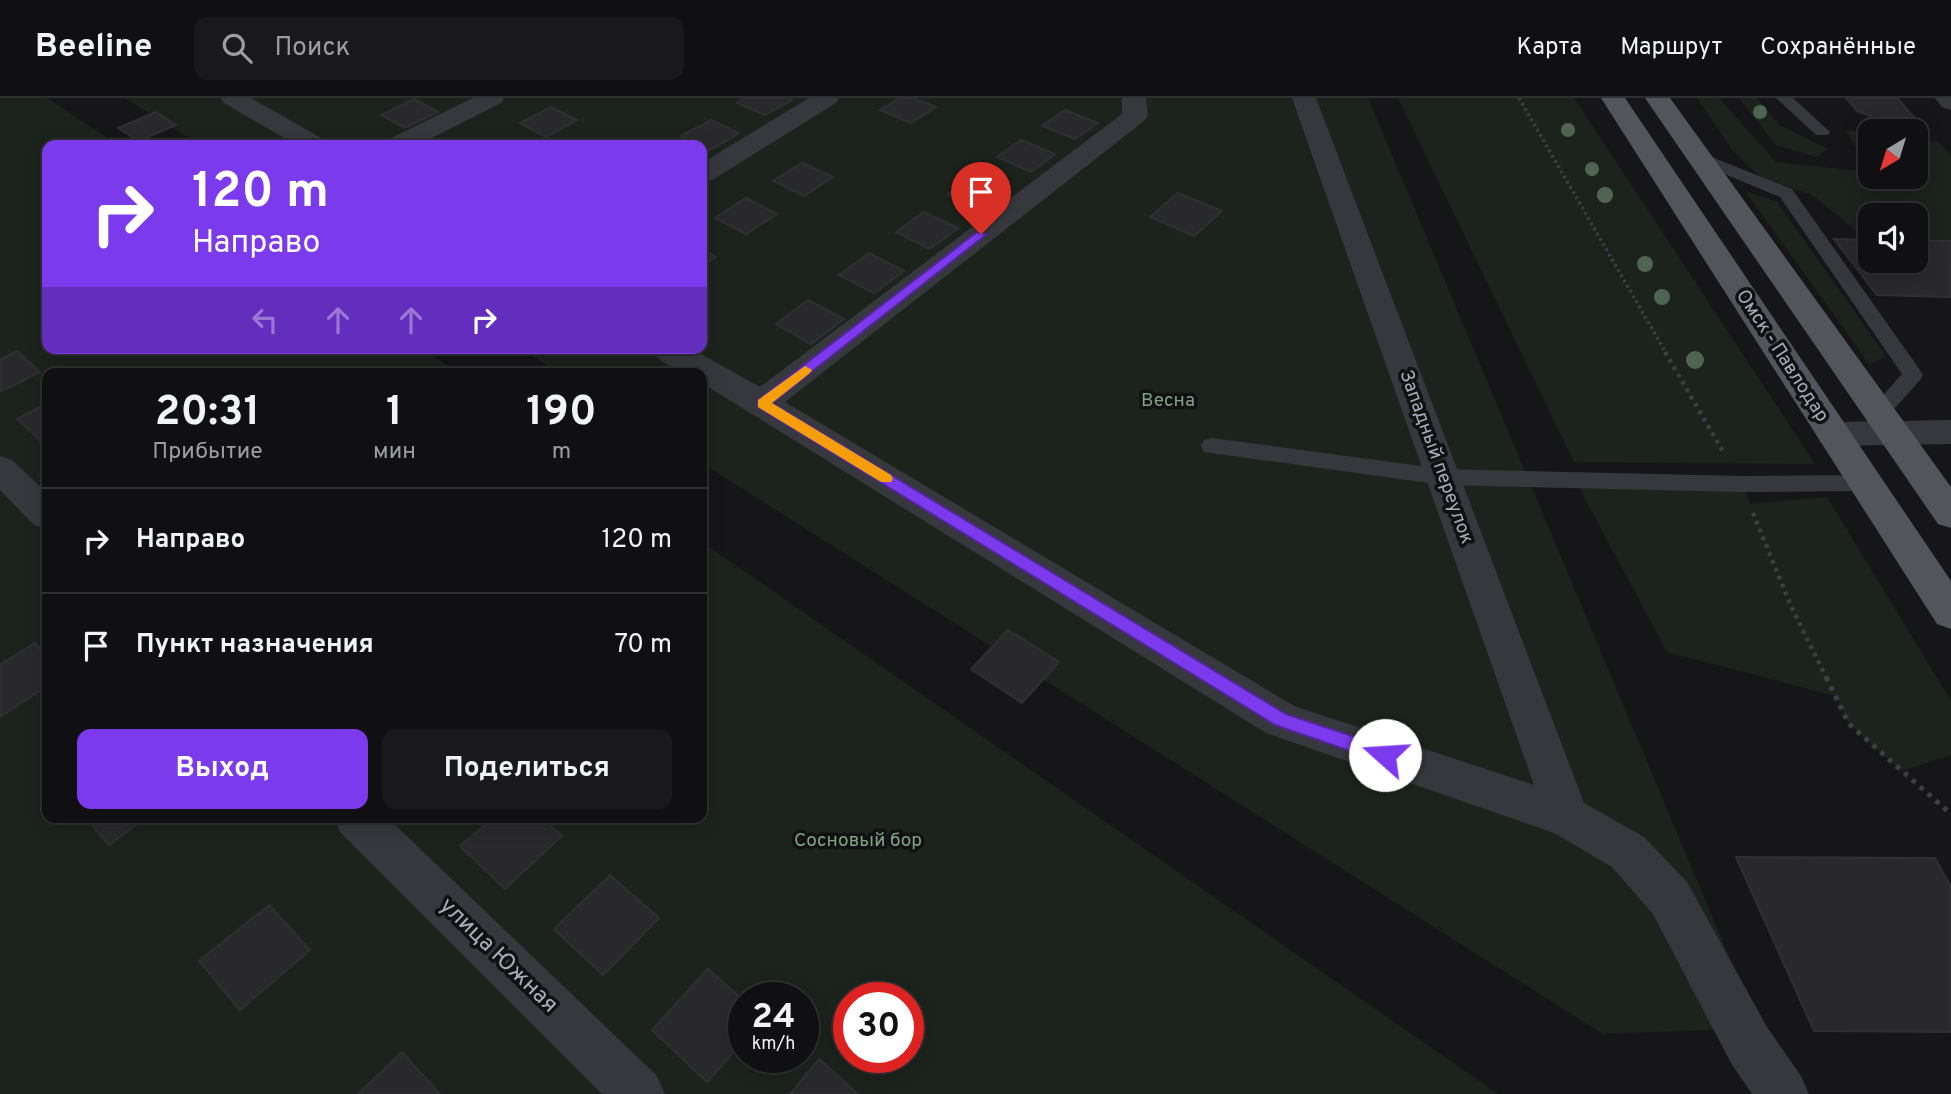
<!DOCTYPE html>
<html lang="ru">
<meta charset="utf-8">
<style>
:root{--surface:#101012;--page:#19191b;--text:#f1f3f6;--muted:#9c9d9f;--line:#303032;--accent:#7c3aed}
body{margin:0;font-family:Overpass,sans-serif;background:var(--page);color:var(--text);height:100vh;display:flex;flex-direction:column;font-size:26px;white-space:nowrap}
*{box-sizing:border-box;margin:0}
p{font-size:23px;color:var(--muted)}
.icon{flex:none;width:38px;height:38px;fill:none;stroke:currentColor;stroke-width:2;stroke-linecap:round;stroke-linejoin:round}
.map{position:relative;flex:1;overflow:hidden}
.side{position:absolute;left:42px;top:270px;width:665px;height:455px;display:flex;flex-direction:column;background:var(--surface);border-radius:14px;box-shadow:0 4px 18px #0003,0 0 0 2px var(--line)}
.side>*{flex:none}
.hud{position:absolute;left:42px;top:42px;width:665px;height:214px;border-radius:14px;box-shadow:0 4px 18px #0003,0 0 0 2px var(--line);background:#7c3aed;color:#fff;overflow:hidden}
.needle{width:46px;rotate:218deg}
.tools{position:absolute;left:1858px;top:21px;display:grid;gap:14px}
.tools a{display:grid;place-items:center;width:70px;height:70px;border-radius:14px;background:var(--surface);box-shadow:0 4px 18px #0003,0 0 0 2px var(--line);font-size:35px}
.speed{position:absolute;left:728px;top:884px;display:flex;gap:14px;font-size:35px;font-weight:700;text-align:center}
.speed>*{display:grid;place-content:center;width:91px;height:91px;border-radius:50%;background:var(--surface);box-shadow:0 4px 18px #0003,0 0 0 2px var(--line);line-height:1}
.speed small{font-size:18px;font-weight:400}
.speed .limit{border:10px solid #d22;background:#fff;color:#111}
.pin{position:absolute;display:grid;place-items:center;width:60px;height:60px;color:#fff;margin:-72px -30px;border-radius:50% 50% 50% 0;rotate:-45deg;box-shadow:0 0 7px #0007}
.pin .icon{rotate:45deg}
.me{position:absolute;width:77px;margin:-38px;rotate:289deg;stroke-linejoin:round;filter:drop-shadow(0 0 5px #0008)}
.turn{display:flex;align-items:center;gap:24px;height:147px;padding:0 35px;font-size:32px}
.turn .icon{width:91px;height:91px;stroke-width:2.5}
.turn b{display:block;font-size:49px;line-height:60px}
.lanes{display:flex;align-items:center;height:66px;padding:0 35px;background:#0003;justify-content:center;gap:35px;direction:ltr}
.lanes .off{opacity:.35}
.eta{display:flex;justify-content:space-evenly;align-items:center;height:119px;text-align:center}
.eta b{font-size:42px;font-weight:700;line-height:49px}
.action{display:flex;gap:14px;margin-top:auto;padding:14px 35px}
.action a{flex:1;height:80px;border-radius:14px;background:var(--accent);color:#fff;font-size:28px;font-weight:700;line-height:80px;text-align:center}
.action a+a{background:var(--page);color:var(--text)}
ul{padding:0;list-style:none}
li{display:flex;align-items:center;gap:21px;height:105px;padding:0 35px;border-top:2px solid var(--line)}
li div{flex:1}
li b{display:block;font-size:26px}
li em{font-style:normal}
header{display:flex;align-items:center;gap:42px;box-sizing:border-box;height:98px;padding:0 35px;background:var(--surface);border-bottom:2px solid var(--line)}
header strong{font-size:33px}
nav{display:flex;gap:38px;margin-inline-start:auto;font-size:24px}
.search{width:490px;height:63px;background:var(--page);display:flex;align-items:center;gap:18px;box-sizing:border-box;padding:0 24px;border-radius:14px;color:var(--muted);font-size:26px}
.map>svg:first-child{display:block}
.green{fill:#1c231d;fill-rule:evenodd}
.building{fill:#29292c;stroke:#303034;stroke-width:2}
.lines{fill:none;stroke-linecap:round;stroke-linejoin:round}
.path-far2{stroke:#3d3f44;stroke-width:3.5;stroke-dasharray:2.5 3.5;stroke-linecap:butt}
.path-far1{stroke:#3d3f44;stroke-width:4.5;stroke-dasharray:3.5 5;stroke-linecap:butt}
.path{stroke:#3d3f44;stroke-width:5;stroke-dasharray:4.5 6;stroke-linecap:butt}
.lane{fill:#37383d;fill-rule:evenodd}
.street{fill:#37383d;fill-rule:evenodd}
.primary{fill:#53555c;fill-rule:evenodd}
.tree{fill:#506452}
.route{fill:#7c3aed;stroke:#51269a;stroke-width:2}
.slow{fill:#f59e0b}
.labels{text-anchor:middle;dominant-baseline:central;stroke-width:7;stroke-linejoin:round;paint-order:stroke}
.street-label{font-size:19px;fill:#a8adb8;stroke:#111113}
.park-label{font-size:19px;fill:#7fa381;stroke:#111113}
.near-street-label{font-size:23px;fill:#a8adb8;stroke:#111113}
</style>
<header>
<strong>Beeline</strong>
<div class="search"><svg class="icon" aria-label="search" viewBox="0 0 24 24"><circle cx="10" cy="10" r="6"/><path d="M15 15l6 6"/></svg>Поиск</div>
<nav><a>Карта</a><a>Маршрут</a><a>Сохранённые</a></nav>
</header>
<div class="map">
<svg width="1951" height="996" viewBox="0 0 1951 996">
<rect width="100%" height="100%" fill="#161618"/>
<path class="green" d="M0 0H47L118 47H47V250H421L458 275H47V719H702V444L1498 996H0ZM744 900H803V959H744ZM849 900H908V959H849Z
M125 0H1368L1759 930 1603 936 702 365V275H559L520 250H702V47H200Z
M1398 0H1574L1815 366 1574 364Z
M1697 0H1719L1776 64 1869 74 1846 32 1871 35V79H1916V41L1938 44 1951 57V143H1916V117H1871V142H1868L1812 97 1759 78 1733 53Z
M1739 0H1757L1779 27 1828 51 1816 59 1776 47Z
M1745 93 1777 104 1886 258 1870 267Z
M1575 382 1742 386 1750 406 1827 399 1951 603V657L1901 673 1849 626 1835 598 1667 554Z"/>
<path class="building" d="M745 0H788L792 2 765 17 737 5Z
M900 0H913L936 9 911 25 880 12Z
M1846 0H1897L1920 26 1888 25 1857 13Z
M414 1 438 14 405 30 381 17Z
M551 9 577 22 546 39 520 25Z
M1065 12 1098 25 1075 41 1042 28Z
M156 14 176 27 138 43 118 30Z
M711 22 739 35 710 52 681 38Z
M1021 42 1055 56 1031 74 997 59Z
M802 65 833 79 804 98 773 83Z
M974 78 1008 93 982 112 948 96Z
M1178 95 1222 113 1194 138 1150 119Z
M746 100 777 116 746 136 715 120Z
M924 114 958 130 930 151 896 134Z
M1834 141 1871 142V163H1916V143H1951V199L1877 197Z
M702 151 716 159 702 168Z
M869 155 904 173 874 195 839 177Z
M808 202 844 221 811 246 776 226Z
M17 253 40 274 0 294V262Z
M47 305V341L42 344 17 321Z
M1008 532 1059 564 1022 605 971 571Z
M35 545 47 559V588L0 619V567Z
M85 719H147L109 747Z
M494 719H541L562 738 505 791 460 748Z
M1736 759 1935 760 1951 789V934L1814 933Z
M610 777 659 820 603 877 554 831Z
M269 807 310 852 240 912 199 863Z
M708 871 744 903V942L707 984 652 932Z
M402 954 440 996H358Z
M819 961 858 996H790Z"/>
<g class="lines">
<path class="path-far2" d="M1519 0 1666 255"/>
<path class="path-far1" d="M1665 254 1725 357
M1753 415 1791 508 1827 581"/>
<path class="path" d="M1826 579 1849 626 1951 716"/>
<path class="lane" d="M1776 0H1793L1830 34 1828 37H1816Z
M1699 54 1792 91 1920 272 1923 277 1920 282 1887 319 1879 321 1871 319 1868 314 1902 276 1780 99 1693 63 1691 59Z
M1212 340 1443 371 1742 378 1866 377 1874 379 1877 385 1874 391 1866 393 1742 394 1443 387 1204 354 1201 348 1204 342Z"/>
<path class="street" d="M221 0H251L323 41 327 47H296L224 5Z
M473 0H504L501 5 418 47H385L389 41Z
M809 0H839L836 5 712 82 702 84V65Z
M1122 0H1146L1148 18 1144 23 785 304 1294 608 1534 687 1292 0H1316L1584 705 1644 739 1687 784 1767 929 1801 978 1809 996H1752L1731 965 1653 816 1612 769 1554 735 1266 635 702 285V275C683 275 660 267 649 250H690L760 289 1122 16Z
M1935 0H1951V12L1942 9Z
M1951 322V346L1833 348 1821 345 1816 336 1821 327 1833 324Z
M0 358 12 362 47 395V431L34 427 0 392Z
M334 719H387L657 978 665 996H602L340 734Z"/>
<path class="primary" d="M1601 0H1625L1951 483V531L1937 526Z
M1645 0H1670L1951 389V430L1938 426Z"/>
</g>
<g class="tree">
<circle cx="1760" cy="14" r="7"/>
<circle cx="1568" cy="32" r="7"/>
<circle cx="1592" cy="71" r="7"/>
<circle cx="1605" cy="97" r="8"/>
<circle cx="1645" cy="166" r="8"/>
<circle cx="1662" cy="199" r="8"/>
<circle cx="1695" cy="262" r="9"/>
</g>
<path class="route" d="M977 134 987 136 772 305 1286 616 1391 651 1394 657 1391 662 1385 665 1275 627 758 309V302Z"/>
<path class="slow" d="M805 268 812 272 810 275 772 305 891 377 893 380 891 384H881L758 309V302Z"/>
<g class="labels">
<g class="street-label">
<text transform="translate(1782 258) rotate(57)">Омск - Павлодар</text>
<text transform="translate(1436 359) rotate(70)">Западный переулок</text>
</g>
<g class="park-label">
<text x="1168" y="303">Весна</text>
<text x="858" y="743">Сосновый бор</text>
</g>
<g class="near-street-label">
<text transform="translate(498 858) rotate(44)">улица Южная</text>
</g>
</g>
</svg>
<div class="tools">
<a><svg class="needle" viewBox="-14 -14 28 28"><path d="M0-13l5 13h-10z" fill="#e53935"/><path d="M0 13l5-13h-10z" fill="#9c9d9f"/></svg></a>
<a><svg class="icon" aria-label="sound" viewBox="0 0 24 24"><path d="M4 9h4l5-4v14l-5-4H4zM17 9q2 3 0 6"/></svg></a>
</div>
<div class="speed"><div>24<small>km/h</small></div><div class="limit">30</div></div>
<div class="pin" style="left:981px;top:136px;background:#d93025"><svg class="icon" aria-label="arrive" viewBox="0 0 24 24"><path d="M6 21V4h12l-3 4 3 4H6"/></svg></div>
<svg class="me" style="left:1385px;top:657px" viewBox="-20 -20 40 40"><circle r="19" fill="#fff"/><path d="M0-13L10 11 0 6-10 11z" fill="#7c3aed"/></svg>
<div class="hud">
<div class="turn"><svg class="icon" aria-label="right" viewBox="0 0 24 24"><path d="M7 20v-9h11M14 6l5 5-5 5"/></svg><div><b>120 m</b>Направо</div></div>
<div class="lanes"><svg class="icon off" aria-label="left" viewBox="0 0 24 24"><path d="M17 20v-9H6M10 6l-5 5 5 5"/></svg><svg class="icon off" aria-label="ahead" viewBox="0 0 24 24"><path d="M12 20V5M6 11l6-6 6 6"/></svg><svg class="icon off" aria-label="ahead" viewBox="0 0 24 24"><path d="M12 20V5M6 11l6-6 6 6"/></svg><svg class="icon" aria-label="right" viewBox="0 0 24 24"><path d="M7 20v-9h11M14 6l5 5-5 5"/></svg></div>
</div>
<section class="side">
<div class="eta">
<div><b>20:31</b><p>Прибытие</p></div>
<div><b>1</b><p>мин</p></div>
<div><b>190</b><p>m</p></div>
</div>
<ul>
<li><svg class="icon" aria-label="right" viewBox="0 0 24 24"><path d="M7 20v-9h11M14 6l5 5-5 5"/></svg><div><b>Направо</b></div><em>120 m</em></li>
<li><svg class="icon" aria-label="arrive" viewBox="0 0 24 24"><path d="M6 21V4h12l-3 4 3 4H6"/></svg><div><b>Пункт назначения</b></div><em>70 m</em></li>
</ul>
<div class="action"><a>Выход</a><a>Поделиться</a></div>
</section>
</div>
